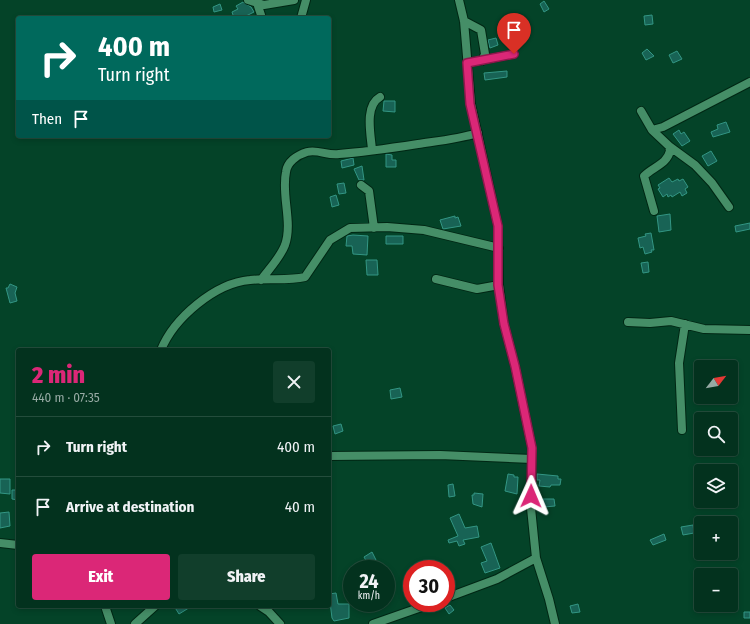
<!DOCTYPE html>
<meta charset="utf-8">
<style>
:root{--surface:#03321e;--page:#113e2b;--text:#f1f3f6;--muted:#97aaa4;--line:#244d3c;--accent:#db2777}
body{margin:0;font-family:"Fira Sans Condensed",sans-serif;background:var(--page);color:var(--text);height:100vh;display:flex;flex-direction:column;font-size:15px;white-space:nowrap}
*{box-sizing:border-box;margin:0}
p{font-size:13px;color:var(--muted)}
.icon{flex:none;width:22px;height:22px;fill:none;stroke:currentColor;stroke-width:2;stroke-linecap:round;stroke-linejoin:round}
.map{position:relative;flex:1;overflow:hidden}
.drawer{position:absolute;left:16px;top:348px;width:315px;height:260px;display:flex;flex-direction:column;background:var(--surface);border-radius:4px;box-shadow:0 2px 6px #0003,0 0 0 1px var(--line)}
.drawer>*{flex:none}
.banner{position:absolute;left:16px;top:16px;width:315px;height:122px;border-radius:4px;box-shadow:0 2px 6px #0003,0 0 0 1px var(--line);background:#00695c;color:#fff;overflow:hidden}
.needle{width:26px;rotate:59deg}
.controls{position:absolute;left:694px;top:360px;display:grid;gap:8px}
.controls a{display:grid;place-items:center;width:44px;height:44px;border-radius:4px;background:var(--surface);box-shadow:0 2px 6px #0003,0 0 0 1px var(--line);font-size:20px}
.speed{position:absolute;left:343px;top:560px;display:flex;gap:8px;font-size:20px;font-weight:700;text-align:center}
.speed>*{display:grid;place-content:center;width:52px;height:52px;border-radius:50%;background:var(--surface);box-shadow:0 2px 6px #0003,0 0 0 1px var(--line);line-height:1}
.speed small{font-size:10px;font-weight:400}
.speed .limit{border:6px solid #d22;background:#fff;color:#111}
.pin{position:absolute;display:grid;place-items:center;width:34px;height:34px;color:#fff;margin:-41px -17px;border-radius:50% 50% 50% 0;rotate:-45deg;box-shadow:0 0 4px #0007}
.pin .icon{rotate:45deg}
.me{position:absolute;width:44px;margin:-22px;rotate:1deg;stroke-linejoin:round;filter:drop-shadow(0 0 3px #0008)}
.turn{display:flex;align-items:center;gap:14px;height:84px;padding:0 16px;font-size:18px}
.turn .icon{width:52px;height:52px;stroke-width:2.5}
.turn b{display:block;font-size:28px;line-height:34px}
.then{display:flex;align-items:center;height:38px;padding:0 16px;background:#0003;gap:8px;font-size:15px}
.round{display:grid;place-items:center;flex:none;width:42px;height:42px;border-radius:4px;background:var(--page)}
.summary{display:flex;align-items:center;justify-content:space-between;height:68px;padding:0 16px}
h1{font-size:24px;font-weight:800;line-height:30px;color:var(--accent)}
.cta{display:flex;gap:8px;margin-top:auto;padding:8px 16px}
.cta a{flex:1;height:46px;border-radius:4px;background:var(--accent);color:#fff;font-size:16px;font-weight:800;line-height:46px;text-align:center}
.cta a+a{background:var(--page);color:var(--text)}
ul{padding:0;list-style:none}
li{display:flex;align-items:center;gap:12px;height:60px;padding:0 16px;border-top:1px solid var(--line)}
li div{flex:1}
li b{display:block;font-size:15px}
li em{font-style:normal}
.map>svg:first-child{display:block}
.building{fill:#186355;stroke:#339684}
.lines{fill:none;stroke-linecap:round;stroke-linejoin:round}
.minor-casing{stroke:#002714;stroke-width:10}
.minor{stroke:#458e67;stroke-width:8}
.route-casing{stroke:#8e194d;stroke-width:10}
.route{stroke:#db2777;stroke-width:7}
</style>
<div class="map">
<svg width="750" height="624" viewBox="0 0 750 624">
<rect width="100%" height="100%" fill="#044328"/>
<path class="building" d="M544 1 549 9 544 12 540 4Z
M243 2 251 7 254 12 242 18H234L232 12 238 9 236 6Z
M220 4 222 10 214 12 213 7Z
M652 15 653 24 645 25 644 16Z
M496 38 498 45 490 48 488 40Z
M647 49 654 56 646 60 642 53Z
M677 51 682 59 673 63 669 55Z
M507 71V77L485 80 484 73Z
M384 101H395V112L383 111Z
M726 122 730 132 713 137 711 132 718 129 717 125Z
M679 130 681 134 684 132 690 141 682 146 673 134Z
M711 151 717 161 708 166 702 156Z
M386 154 392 155V160H396V167H386Z
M353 158 354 165 342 168 341 161Z
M362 166 364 180H359L354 169Z
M669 178 672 182 678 179 679 181 683 179 688 187 685 189 687 193 682 196 680 192 672 197 671 195 668 197 667 194 663 197 658 189 660 188 658 185Z
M344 183 346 193 339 194 337 184Z
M336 195 339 205 332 207 330 197Z
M670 214 671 230 659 232 657 216Z
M455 216V218L458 217 461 226 443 229 440 220Z
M750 223V229L736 232 735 226Z
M651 233 654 250H651L652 252 645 254 643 247 640 248 638 238 646 236 645 234Z
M353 235 368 236 367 255 353 254 352 246H346L347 236Z
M386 236H403V244H386Z
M366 260H377L378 275H367Z
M648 262 649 272 643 273 641 263Z
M10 284 17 287 15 293 17 301 10 303 6 288H8Z
M400 388 402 397 391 399 390 390Z
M341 424 343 431 335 434 333 426Z
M508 474 514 475V477H518L517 494 505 491Z
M537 474 558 476V479H561L560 485H551L550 487 539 486 540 480H537Z
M0 479H10V494L0 493Z
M453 484 455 496 449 497 448 485Z
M12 490H18V500L12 499Z
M474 493 483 494 482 507 473 504 472 495H474Z
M543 499H554L555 506 544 507Z
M9 512 10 526 0 528V513Z
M459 514 465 528 477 526 479 537 463 540 465 544 459 546 457 541 449 543 448 540 458 536 450 518Z
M693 525 694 533 683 535 681 527Z
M664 534 666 540 653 545 650 540Z
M491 543 500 568 485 573 481 563 487 561 481 547Z
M372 552 376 560 368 564 364 557Z
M336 593 338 604H349V618L334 621 332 618 329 594Z
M578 604 580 612 572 613 570 606Z
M450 605 454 610 449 614 445 608Z
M174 606H192L179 614Z
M744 612H750V618H744Z"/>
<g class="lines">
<g class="minor-casing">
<path id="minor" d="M248 0 264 5 294 0
M459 0 464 21 471 104 498 226 499 285 504 324 515 366 532 448 531 508 536 558 549 599 555 624
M257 3 262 18
M301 18 306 0
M464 21 481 30 485 54 482 61
M467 63 514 54
M641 111 652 130 663 127 750 82
M652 130 669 146 670 151C667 164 653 167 644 176L654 211
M669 146 695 165 712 183 729 207
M372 150C371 135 364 106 380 97
M361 185 369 191 374 228
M436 279 477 289 499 285
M261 280C269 269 280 258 285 245 293 222 281 195 286 172 287 162 297 155 307 152 318 149 328 156 339 154 366 152 392 148 418 144 438 141 458 139 478 133
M628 322 650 323 671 321 704 329 750 330
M161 350C174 318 215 283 250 280 268 278 288 281 305 277L330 240 350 228 387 227 424 230 499 248
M682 430 679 363 685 324
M329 456 440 455 532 459
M0 543 18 545
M446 598 497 579 536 558
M105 606 111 624
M260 606 269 612 280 624
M135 624 155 606
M373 624 433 603"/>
</g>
<use href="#minor" class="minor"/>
</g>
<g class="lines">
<g class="route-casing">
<path id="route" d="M514 54 467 63 470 104 498 226V285L504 324 515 366 532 448 531 496"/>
</g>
<use href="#route" class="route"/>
</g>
</svg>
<div class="controls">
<a><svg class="needle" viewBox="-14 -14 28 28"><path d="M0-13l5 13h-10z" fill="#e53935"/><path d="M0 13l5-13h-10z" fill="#97aaa4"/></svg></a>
<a><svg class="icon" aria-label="search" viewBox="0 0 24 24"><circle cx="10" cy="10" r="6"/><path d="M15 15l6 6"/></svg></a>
<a><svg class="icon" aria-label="layers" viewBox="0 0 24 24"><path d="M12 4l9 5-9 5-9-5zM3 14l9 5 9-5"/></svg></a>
<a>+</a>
<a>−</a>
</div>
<div class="speed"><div>24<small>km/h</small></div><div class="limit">30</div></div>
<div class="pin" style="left:514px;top:54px;background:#d93025"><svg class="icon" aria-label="arrive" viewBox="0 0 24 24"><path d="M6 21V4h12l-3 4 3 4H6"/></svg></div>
<svg class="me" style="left:531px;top:496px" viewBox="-20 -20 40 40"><path d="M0-17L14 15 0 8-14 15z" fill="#db2777" stroke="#fff" stroke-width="4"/></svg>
<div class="banner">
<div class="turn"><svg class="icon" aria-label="right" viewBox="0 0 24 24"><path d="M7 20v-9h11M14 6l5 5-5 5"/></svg><div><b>400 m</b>Turn right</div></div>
<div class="then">Then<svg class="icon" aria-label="arrive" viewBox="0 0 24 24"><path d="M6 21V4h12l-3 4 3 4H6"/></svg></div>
</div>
<section class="drawer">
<div class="summary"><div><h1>2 min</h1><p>440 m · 07:35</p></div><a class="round"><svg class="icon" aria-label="close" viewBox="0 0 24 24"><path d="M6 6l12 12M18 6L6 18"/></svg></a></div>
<ul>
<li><svg class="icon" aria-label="right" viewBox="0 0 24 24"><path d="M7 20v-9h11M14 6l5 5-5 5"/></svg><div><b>Turn right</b></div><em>400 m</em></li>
<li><svg class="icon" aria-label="arrive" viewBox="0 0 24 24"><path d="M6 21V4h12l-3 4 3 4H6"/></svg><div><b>Arrive at destination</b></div><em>40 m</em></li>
</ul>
<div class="cta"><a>Exit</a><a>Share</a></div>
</section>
</div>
